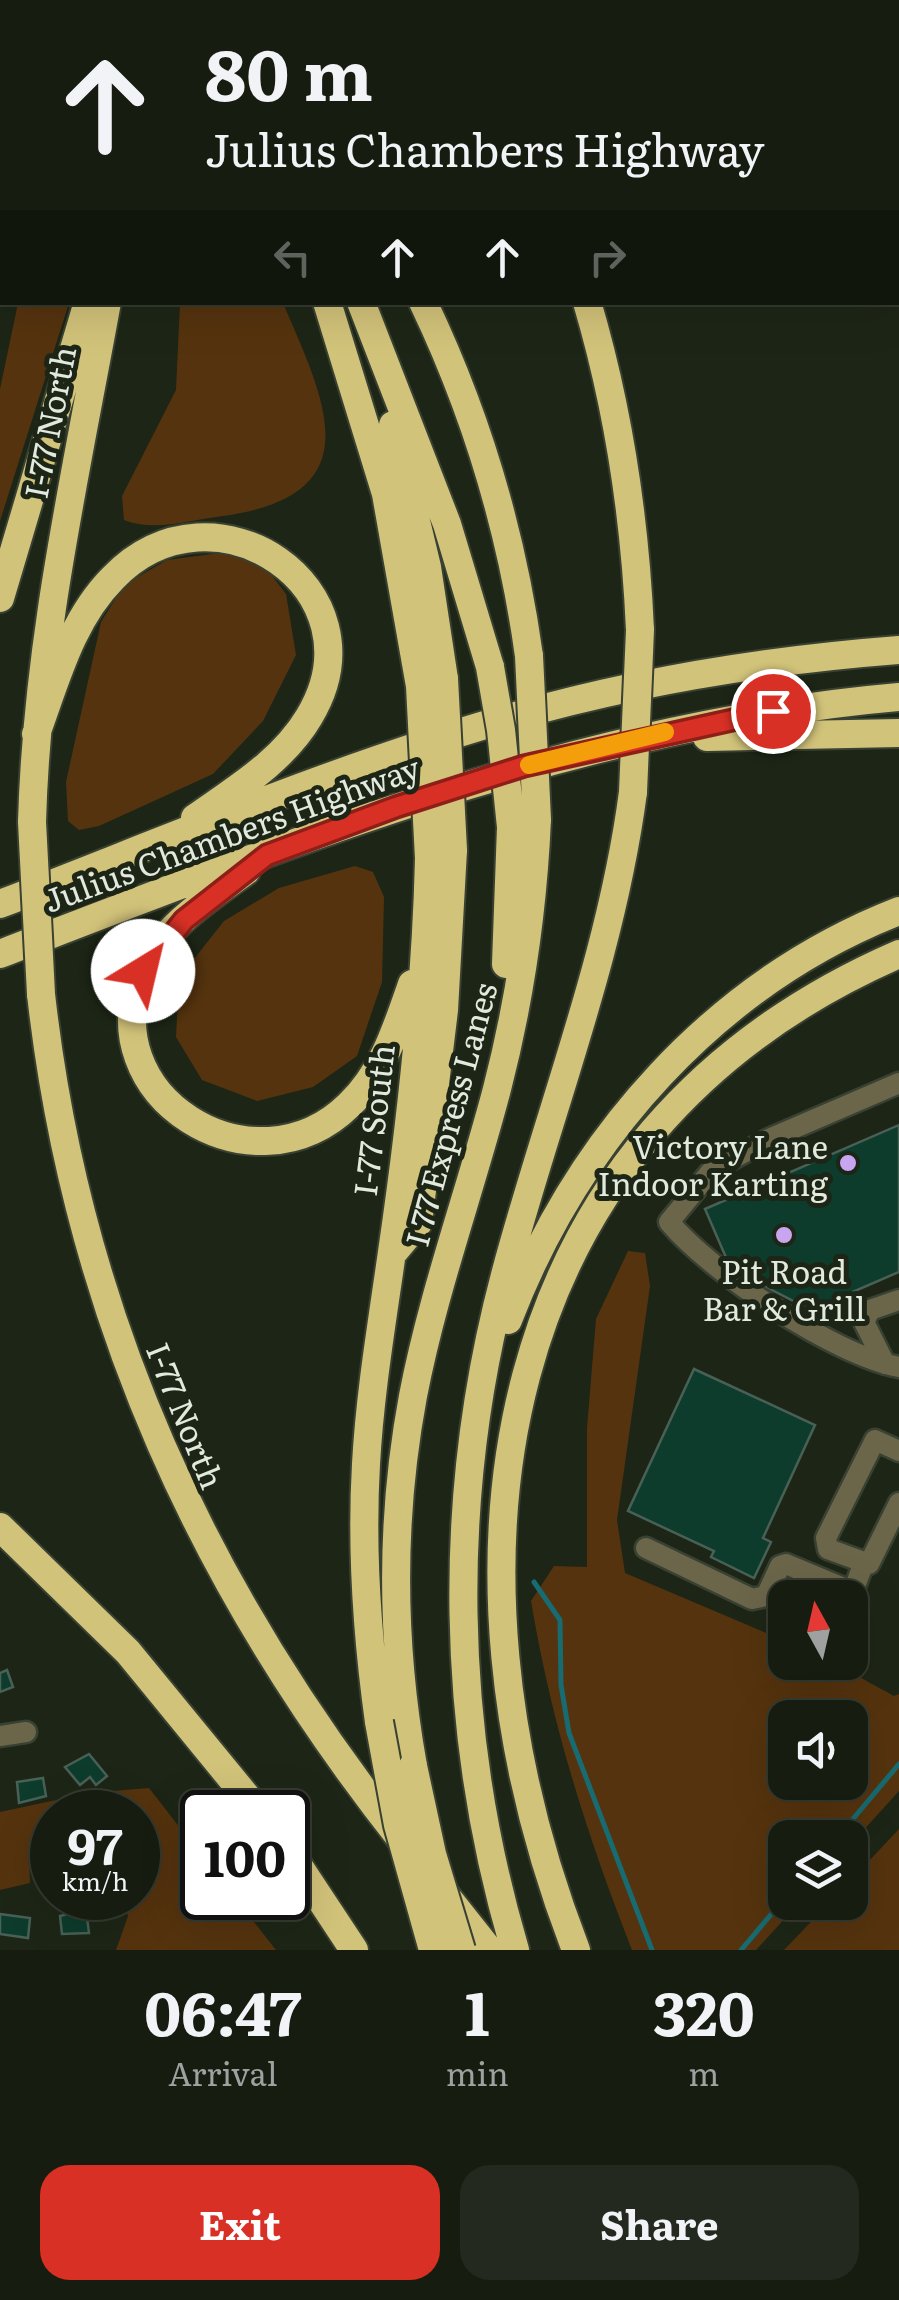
<!DOCTYPE html>
<style>
:root{--surface:#161c10;--page:#23291e;--text:#f1f3f6;--muted:#9ea19f;--line:#353a30;--accent:#d93025}
body{margin:0;font-family:Literata,serif;background:var(--page);color:var(--text);height:100vh;display:flex;flex-direction:column;font-size:38px;white-space:nowrap}
*{box-sizing:border-box;margin:0}
p{font-size:32px;color:var(--muted)}
.icon{flex:none;width:55px;height:55px;fill:none;stroke:currentColor;stroke-width:2;stroke-linecap:round;stroke-linejoin:round}
.map{position:relative;height:1950px;overflow:hidden}
.sheet{display:flex;flex-direction:column;background:var(--surface);flex:1}
.sheet>*{flex:none}
.hud{position:absolute;left:0px;top:0px;width:900px;height:305px;box-shadow:0 10px 40px #0002,0 0 0 2px var(--line);background:#161c10;color:var(--text);overflow:hidden}
.needle{width:65px;rotate:352deg}
.controls{position:absolute;left:768px;top:1580px;display:grid;gap:20px}
.controls a{display:grid;place-items:center;width:100px;height:100px;border-radius:20px;background:var(--surface);box-shadow:0 10px 40px #0002,0 0 0 2px var(--line);font-size:50px}
.speed{position:absolute;left:30px;top:1790px;display:flex;gap:20px;font-size:50px;font-weight:700;text-align:center}
.speed>*{display:grid;place-content:center;width:130px;height:130px;border-radius:50%;background:var(--surface);box-shadow:0 10px 40px #0002,0 0 0 2px var(--line);line-height:1}
.speed small{font-size:25px;font-weight:400}
.speed .limit{border:5px solid #111;border-radius:15px;background:#fff;color:#111}
.pin{position:absolute;display:grid;place-items:center;width:85px;height:85px;color:#fff;margin:-42px;border:5px solid #fff;border-radius:50%;box-shadow:0 2px 10px #0007}
.me{position:absolute;width:110px;margin:-55px;rotate:36deg;stroke-linejoin:round;filter:drop-shadow(0 0 8px #0008)}
.turn{display:flex;align-items:center;gap:35px;height:210px;padding:0 40px;font-size:45px}
.turn .icon{width:130px;height:130px;stroke-width:2.5}
.turn b{display:block;font-size:70px;line-height:85px}
.lanes{display:flex;align-items:center;height:95px;padding:0 40px;background:#0003;justify-content:center;gap:50px;direction:ltr}
.lanes .off{opacity:.35}
.eta{display:flex;justify-content:space-evenly;align-items:center;height:170px;text-align:center}
.eta b{font-size:60px;font-weight:700;line-height:70px}
.action{display:flex;gap:20px;margin-top:auto;padding:20px 40px}
.action a{flex:1;height:115px;border-radius:30px;background:var(--accent);color:#fff;font-size:40px;font-weight:700;line-height:115px;text-align:center}
.action a+a{background:var(--page);color:var(--text)}
.map>svg:first-child{display:block}
.green{fill:#55330e;fill-rule:evenodd}
.lines{fill:none;stroke-linecap:round;stroke-linejoin:round}
.stream{stroke:#176b71;stroke-width:5}
.building{fill:#0d3c2c;stroke:#486056;stroke-width:2.5}
.minor-casing{stroke:#394132;stroke-width:25}
.highway-casing{stroke:#394132;stroke-width:32}
.minor{stroke:#6b664a;stroke-width:20}
.highway{stroke:#d2c37a;stroke-width:28}
.highway-bridge-casing{stroke:#394132;stroke-width:32;stroke-linecap:butt}
.highway-bridge{stroke:#d2c37a;stroke-width:28}
.route-casing{stroke:#8d1f18;stroke-width:25}
.route{stroke:#d93025;stroke-width:18}
.slow{stroke:#f59e0b;stroke-width:18}
.poi-dot{fill:#c7a6ef;stroke:#1d2616;stroke-width:4}
.labels{text-anchor:middle;dominant-baseline:central;stroke-width:10;stroke-linejoin:round;paint-order:stroke}
.street-label{font-size:32px;fill:#e2e9de;stroke:#1d2616}
.poi-label{font-size:32px;fill:#e2e9de;stroke:#1d2616;text-anchor:end}
</style>
<div class="map">
<svg width="899" height="1950" viewBox="0 0 899 1950">
<rect width="100%" height="100%" fill="#1d2616"/>
<path class="green" d="M18 303H69L0 521V389Z
M180 303H283C325 401 374 495 223 516 191 520 154 532 124 520L122 496 176 390Z
M220 553 263 564 286 594 296 655 263 721 213 774 99 826 79 830 68 821 66 782 101 622 124 585 167 560Z
M355 866 373 872 384 897 382 982 357 1056 313 1087 257 1101 202 1080 176 1037 179 978 224 921 279 888Z
M628 1251 645 1253 650 1286 617 1520 625 1573 785 1641V1662L834 1663 894 1696 899 1694V1791L850 1845V1838H785V1902L799 1903 756 1950H632C586 1832 552 1726 531 1601L554 1566 587 1567V1428L596 1319ZM785 1718H850V1782H785Z
M149 1788 202 1856V1898H235L276 1950H116L128 1916 124 1898H138V1812H52V1844L29 1849 30 1883 0 1890V1812L89 1793Z
M899 1829V1950H784L829 1903 850 1902V1881Z"/>
<g class="lines">
<path class="stream" d="M534 1582 560 1620 561 1685 569 1733 652 1950
M837 1838 899 1764
M741 1950 785 1898"/>
</g>
<path class="building" d="M899 1125V1272L811 1310 731 1269 705 1209Z
M694 1369 815 1425 763 1538 771 1542 754 1578 711 1557 714 1551 628 1511Z
M7 1670 13 1687 0 1692V1673Z
M89 1754 107 1776 96 1785 90 1777 80 1785 65 1767Z
M43 1778 46 1796 19 1803 17 1782Z
M86 1909 89 1933 62 1934 60 1916Z
M0 1914 30 1918 28 1938 0 1934Z"/>
<g class="lines">
<g class="minor-casing">
<path id="minor" d="M753 0 756 2
M864 0 868 2
M898 24 899 26
M898 117 899 118
M899 1083 769 1139 712 1170 669 1222C712 1273 834 1355 899 1367
M885 1364 864 1322 870 1310 899 1300
M899 1451 875 1440 826 1538 828 1549 869 1564 899 1503
M646 1548 752 1599 766 1596 780 1566 786 1564 846 1589H854L863 1565
M0 1736 26 1732"/>
</g>
<g class="highway-casing">
<path id="highway" d="M13 0V2
M183 0 184 2
M249 0 250 2
M445 0 447 2
M637 0 640 2
M147 2V0
M898 220 899 221
M0 246 2 227
M327 302 386 494 420 686
M361 302 447 524 490 667
M423 302C477 415 512 533 529 656
M587 302C619 410 635 518 640 630
M393 425 427 567 444 679
M0 598 88 302
M36 734C56 680 71 620 113 578 214 473 386 590 309 717 283 761 236 789 195 818
M707 737 899 733
M32 822C37 643 75 478 107 302
M246 871C209 898 163 927 143 971 88 1096 254 1198 349 1105 383 1073 397 1027 412 984
M0 904C169 839 337 767 512 717 638 681 768 660 899 650
M0 954C292 842 585 724 899 697
M506 964 511 827
M41 994C77 1315 204 1591 404 1843
M392 1254 418 1223 444 1010 453 850
M508 1320C578 1138 715 983 899 911
M0 1527 128 1652 259 1812
M379 1722C367 1636 361 1550 366 1464 370 1392 382 1323 392 1252 411 1122 426 989 429 858
M413 1766C391 1643 390 1519 413 1396 433 1292 470 1192 497 1089 520 1000 533 911 537 819
M288 1850 354 1950
M443 1892 489 1950
M515 1950C450 1730 446 1497 505 1275 548 1113 611 959 633 792
M576 1950C427 1565 485 1134 899 954"/>
</g>
<use href="#minor" class="minor"/>
<use href="#highway" class="highway"/>
<g class="highway-bridge-casing">
<path id="highway-bridge" d="M529 656 537 819
M490 667 501 730 511 827
M444 679 453 850
M420 686 429 858
M633 792 640 630
M32 822 41 994
M379 1722 398 1825 433 1950
M413 1766 432 1854 461 1950"/>
</g>
<use href="#highway-bridge" class="highway-bridge"/>
</g>
<g class="lines">
<g class="route-casing">
<path id="route" d="M143 971 184 920 267 855 396 807 524 766 773 711"/>
</g>
<use href="#route" class="route"/>
<path class="slow" d="M529 765 665 732"/>
</g>
<g class="poi-dot">
<circle cx="848" cy="1163" r="10"/>
<circle cx="784" cy="1235" r="10"/>
</g>
<g class="labels">
<g class="street-label">
<text transform="translate(48 422) rotate(-79)">I-77 North</text>
<text transform="translate(231 832) rotate(-20)">Julius Chambers Highway</text>
<text transform="translate(449 1114) rotate(-75)">I 77 Express Lanes</text>
<text transform="translate(372 1120) rotate(-83)">I-77 South</text>
<text transform="translate(187 1415) rotate(68)">I-77 North</text>
</g>
<g class="poi-label">
<text x="828" y="1145">Victory Lane<tspan x="828" dy="37">Indoor Karting</tspan></text>
<text x="784" y="1270" text-anchor="middle">Pit Road<tspan x="784" dy="37">Bar &amp; Grill</tspan></text>
</g>
</g>
</svg>
<div class="controls">
<a><svg class="needle" viewBox="-14 -14 28 28"><path d="M0-13l5 13h-10z" fill="#e53935"/><path d="M0 13l5-13h-10z" fill="#9ea19f"/></svg></a>
<a><svg class="icon" aria-label="sound" viewBox="0 0 24 24"><path d="M4 9h4l5-4v14l-5-4H4zM17 9q2 3 0 6"/></svg></a>
<a><svg class="icon" aria-label="layers" viewBox="0 0 24 24"><path d="M12 4l9 5-9 5-9-5zM3 14l9 5 9-5"/></svg></a>
</div>
<div class="speed"><div>97<small>km/h</small></div><div class="limit">100</div></div>
<div class="pin" style="left:773px;top:711px;background:#d93025"><svg class="icon" aria-label="arrive" viewBox="0 0 24 24"><path d="M6 21V4h12l-3 4 3 4H6"/></svg></div>
<svg class="me" style="left:143px;top:971px" viewBox="-20 -20 40 40"><circle r="19" fill="#fff"/><path d="M0-13L10 11 0 6-10 11z" fill="#d93025"/></svg>
<div class="hud">
<div class="turn"><svg class="icon" aria-label="ahead" viewBox="0 0 24 24"><path d="M12 20V5M6 11l6-6 6 6"/></svg><div><b>80 m</b>Julius Chambers Highway</div></div>
<div class="lanes"><svg class="icon off" aria-label="left" viewBox="0 0 24 24"><path d="M17 20v-9H6M10 6l-5 5 5 5"/></svg><svg class="icon" aria-label="ahead" viewBox="0 0 24 24"><path d="M12 20V5M6 11l6-6 6 6"/></svg><svg class="icon" aria-label="ahead" viewBox="0 0 24 24"><path d="M12 20V5M6 11l6-6 6 6"/></svg><svg class="icon off" aria-label="right" viewBox="0 0 24 24"><path d="M7 20v-9h11M14 6l5 5-5 5"/></svg></div>
</div>
</div>
<section class="sheet">
<div class="eta">
<div><b>06:47</b><p>Arrival</p></div>
<div><b>1</b><p>min</p></div>
<div><b>320</b><p>m</p></div>
</div>
<div class="action"><a>Exit</a><a>Share</a></div>
</section>
